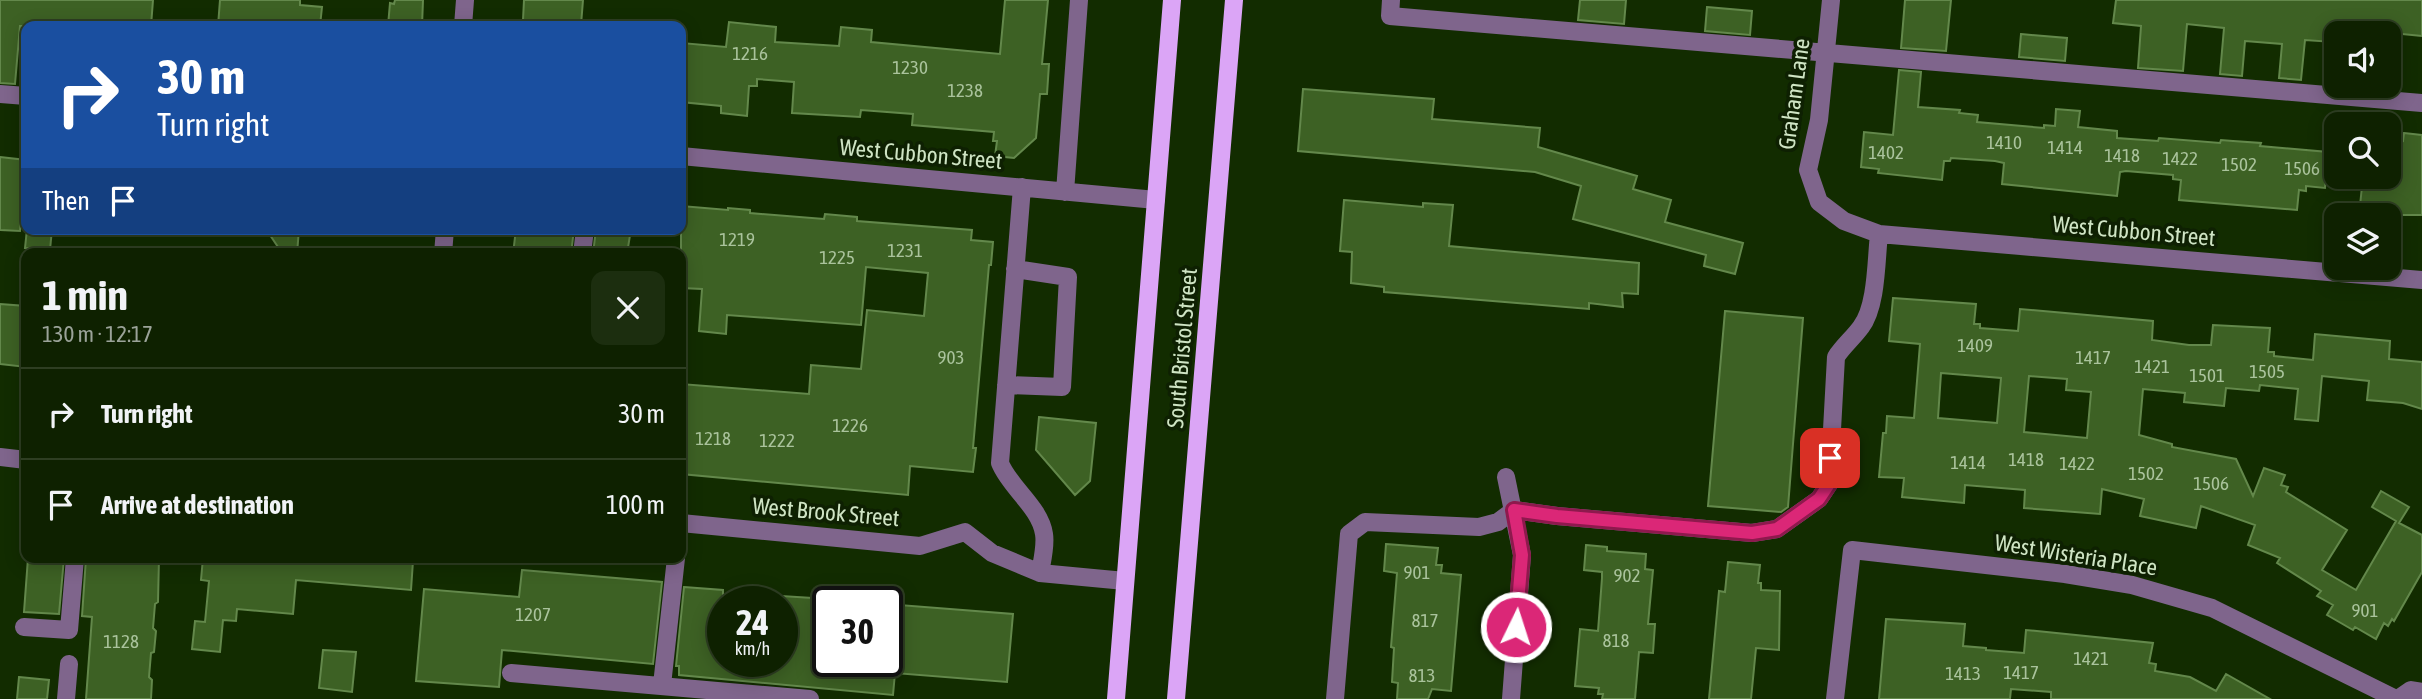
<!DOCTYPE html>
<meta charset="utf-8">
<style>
:root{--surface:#0e2100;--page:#1c2e0f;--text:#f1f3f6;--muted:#9ba399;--line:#2e3e22}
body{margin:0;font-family:"Asap Condensed",sans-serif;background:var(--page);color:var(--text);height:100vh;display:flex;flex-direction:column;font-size:26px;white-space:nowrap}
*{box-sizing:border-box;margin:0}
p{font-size:23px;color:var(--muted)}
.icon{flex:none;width:38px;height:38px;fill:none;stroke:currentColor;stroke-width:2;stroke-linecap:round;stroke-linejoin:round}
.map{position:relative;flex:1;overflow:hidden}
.drawer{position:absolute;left:21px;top:248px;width:665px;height:315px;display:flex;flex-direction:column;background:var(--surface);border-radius:14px;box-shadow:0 4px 18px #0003,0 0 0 2px var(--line)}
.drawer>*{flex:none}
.guide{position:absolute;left:21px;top:21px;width:665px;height:214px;border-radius:14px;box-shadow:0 4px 18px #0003,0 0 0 2px var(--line);background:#1a4fa0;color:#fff;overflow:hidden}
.buttons{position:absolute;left:2324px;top:21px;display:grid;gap:14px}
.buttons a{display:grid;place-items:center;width:77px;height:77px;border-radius:14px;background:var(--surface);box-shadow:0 4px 18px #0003,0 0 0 2px var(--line);font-size:35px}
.speed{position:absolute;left:707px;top:586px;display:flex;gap:14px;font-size:35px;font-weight:700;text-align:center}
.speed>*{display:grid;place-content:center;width:91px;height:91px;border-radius:50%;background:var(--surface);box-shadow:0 4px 18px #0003,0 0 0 2px var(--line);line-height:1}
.speed small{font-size:18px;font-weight:400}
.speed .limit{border:4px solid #111;border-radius:10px;background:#fff;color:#111}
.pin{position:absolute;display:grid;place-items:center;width:60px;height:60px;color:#fff;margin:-30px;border-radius:14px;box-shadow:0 4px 10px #0006}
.me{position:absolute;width:77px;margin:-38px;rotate:4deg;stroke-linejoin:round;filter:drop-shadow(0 0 5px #0008)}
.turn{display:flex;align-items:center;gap:24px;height:147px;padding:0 21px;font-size:32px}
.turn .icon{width:91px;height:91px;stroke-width:2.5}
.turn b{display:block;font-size:49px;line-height:60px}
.then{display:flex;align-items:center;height:66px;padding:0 21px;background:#0003;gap:14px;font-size:26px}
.round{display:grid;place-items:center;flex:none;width:74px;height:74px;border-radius:14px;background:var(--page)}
.summary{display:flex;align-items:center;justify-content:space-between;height:119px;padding:0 21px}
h1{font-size:42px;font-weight:700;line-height:52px}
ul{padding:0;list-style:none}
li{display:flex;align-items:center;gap:21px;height:91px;padding:0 21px;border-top:2px solid var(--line)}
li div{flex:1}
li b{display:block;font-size:26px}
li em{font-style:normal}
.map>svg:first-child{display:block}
.building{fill:#3d6124;stroke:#63884b;stroke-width:2;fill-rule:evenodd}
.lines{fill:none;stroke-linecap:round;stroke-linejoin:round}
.minor{stroke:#7f658c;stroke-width:18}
.major{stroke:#dba5f6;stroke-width:18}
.route-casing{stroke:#8e194d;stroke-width:18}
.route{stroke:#db2777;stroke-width:12}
.labels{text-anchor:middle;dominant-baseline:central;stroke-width:7;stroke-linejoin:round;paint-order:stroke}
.number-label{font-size:19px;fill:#aac39c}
.street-label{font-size:23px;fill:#cfe4c4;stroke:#0e2002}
</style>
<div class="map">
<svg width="2422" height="699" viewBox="0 0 2422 699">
<rect width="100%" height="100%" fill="#122c00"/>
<path class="building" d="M0 0H153L151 26H20L15 84 0 83Z
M220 0H300V5L322 7 320 26H218Z
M395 0H423L422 26H388L390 3 394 4Z
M524 0H583L581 25 523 20Z
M1005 0H1048L1042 64H1049L1047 94H1040L1036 138 1014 158 995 156 997 141H993L994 132 912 125 913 114 861 110 860 117 792 113 794 82 757 79V86H749L747 116 721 113V106L681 102 682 43 726 47 729 22 776 27 775 42 839 46 841 27 872 30 871 42 1000 54Z
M1580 0H1626L1624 24 1578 20Z
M1905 0H1951L1946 51 1901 48Z
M2116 0H2422V36L2392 33H2334L2333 42 2305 40 2301 80 2279 78 2282 44 2245 41 2242 76 2220 74 2224 28 2187 24 2183 71 2138 68 2141 26 2113 23Z
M1707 7 1752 11 1750 35 1705 31Z
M2021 34 2067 38 2065 61 2019 57Z
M1899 70 1921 72 1918 107 1960 110 1959 113 1978 115 1977 122 2044 128V125L2055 126 2056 109 2080 111 2078 127 2117 131V138L2158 141 2159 138 2220 143 2221 140 2233 141 2261 143 2260 146 2328 152 2325 188 2306 186V191L2299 190 2297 210 2179 200 2181 180 2173 179V175L2126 171 2120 172 2117 196 2002 184 2004 163 1995 161 1951 158 1950 161H1944L1942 180 1878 173 1879 169 1861 167 1864 132 1893 135Z
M1303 89 1434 99 1432 119 1540 128 1538 147 1637 176 1633 189 1671 200 1665 222 1743 243 1735 274 1704 266 1706 255 1573 219 1581 186 1535 172 1298 151Z
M2404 133 2422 135V215H2359L2363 177H2395L2399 140 2403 141Z
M0 157 26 160 20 231 0 230Z
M1344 200 1423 207V203L1453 205 1449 246 1639 263 1638 294 1622 293 1623 307 1589 303V309L1384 292V287L1351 283 1352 252 1340 251Z
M681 206 728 210V208L750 210V213L824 219 825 214 857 217V221L972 230 971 240 993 242 991 265H989L973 448H976L973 472 910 466 908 495 681 474V384L809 394 811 365 861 369 867 310 924 316 928 273 866 267 861 325 727 315 726 334 699 331 702 289 681 288Z
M27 229H52L50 250 25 248Z
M266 229H299L297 254 282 253Z
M516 229H574L571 254H513Z
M596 229H631L627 254H593Z
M1893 298 1976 304 1974 324H1980V328L2018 331 2020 309 2153 321 2152 340 2189 345H2211L2213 325 2270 328 2268 352H2274V356L2313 360 2315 334 2390 341 2389 359 2422 362V409L2403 403 2367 400 2369 381 2322 376 2318 421 2295 419 2298 389 2260 385 2259 391 2226 388 2224 406 2184 402 2185 393 2143 389 2139 435 2172 444V447L2236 459 2253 496 2264 468 2285 475 2281 485 2288 487 2286 492 2347 530 2322 570 2356 590 2396 521 2372 507 2381 491 2409 507 2399 523 2422 535V572L2394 621 2392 619 2388 626 2384 623 2376 639 2355 627 2353 630 2327 615 2333 605 2317 596 2321 591 2277 563 2280 558 2248 545 2255 525 2201 506 2196 528 2140 516 2144 499 2102 489 2100 514 2024 508 2025 490 1965 485 1964 503 1902 497 1904 478 1879 477 1883 433H1886L1887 416 1914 418 1920 344 1889 341ZM1941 373 2001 378 1997 423 1938 418ZM2029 376 2067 379 2066 390 2091 392 2087 438 2024 432Z
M0 304 26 306V367L0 364Z
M1725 311 1803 318 1788 507 1781 512 1708 506Z
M1039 417 1096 423 1090 481 1075 495 1036 450Z
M1386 544 1438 548 1436 565H1442L1441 573 1461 575 1451 691 1432 689 1428 699H1397L1398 683 1392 682 1394 648 1391 647 1397 573 1384 571Z
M1586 545 1607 547V551L1646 554 1645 569 1653 570 1648 624H1655L1653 653 1639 652 1635 699H1602L1603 694H1598L1599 688 1575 686 1580 629 1598 631 1602 578V572L1584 570Z
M28 558H64L59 614 24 612Z
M86 558H159L158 602 155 604 153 628 156 631 154 652 151 653 149 677 152 680 151 699H86L92 617 82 616Z
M203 558H382L413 561 411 590 296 580 293 614 237 609 236 621 223 620 220 652 192 649 195 621 205 622 209 581 201 580Z
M1728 562 1760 565 1758 583H1761V590L1780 591 1779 650 1756 648 1751 699H1709L1719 591 1725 592Z
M522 570 662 582 653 664 502 650 499 687 416 681 424 589 519 597Z
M684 587 723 590V662H782V596L828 599V662H887V604L1013 614 1007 682 895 673 893 695 679 675V666H676Z
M1886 619 1965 624 1963 646 1986 648V650L2024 653 2026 630 2153 643 2149 663 2156 664 2155 671 2190 677 2216 691 2226 674 2270 699H2051V692L2011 689 2010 699H1879Z
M323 650 356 652 352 692 319 688Z
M19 677 49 680 47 699H17Z"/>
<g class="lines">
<path class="minor" d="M1391 0 1390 16 2422 103
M1831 0 1819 120 1808 170 1819 202 1844 221 1879 234 2422 280
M463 26 465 0
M0 94 26 96
M681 156 1156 200
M1022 187 1000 463C1010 488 1040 507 1044 534 1046 546 1042 561 1040 573L1125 581
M1065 192 1079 0
M443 254 445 229
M582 254 585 229
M1006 385 1062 387 1068 277 1015 269
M0 457 26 460
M1506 477 1522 555 1511 699
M681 523 920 546 965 532 992 553 1040 573
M24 627 69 630 75 558
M511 673 810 699
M662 685 676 558
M66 699 69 664
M1335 699 1349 534 1365 522 1479 527 1498 522 1514 510 1557 516 1752 533 1777 529 1819 499 1829 484 1836 357C1843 346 1853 338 1861 327 1877 306 1876 260 1879 234
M1835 699 1852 550 2065 574 2132 585 2212 608 2396 699
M2398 699 2411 690 2422 692"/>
<path class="major" d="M1116 699 1172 0
M1176 699 1234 0"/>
</g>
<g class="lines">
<g class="route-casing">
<path id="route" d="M1516 627 1522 555 1514 510 1557 516 1752 533 1777 529 1819 499 1829 484 1830 458"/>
</g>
<use href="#route" class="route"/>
</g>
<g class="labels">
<g class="number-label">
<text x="750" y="53">1216</text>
<text x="910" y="67">1230</text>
<text x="965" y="90">1238</text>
<text x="2004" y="142">1410</text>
<text x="2065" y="147">1414</text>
<text x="1886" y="152">1402</text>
<text x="2122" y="155">1418</text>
<text x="2180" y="158">1422</text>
<text x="2239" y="164">1502</text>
<text x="2302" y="168">1506</text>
<text x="737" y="239">1219</text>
<text x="905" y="250">1231</text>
<text x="837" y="257">1225</text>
<text x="1975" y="345">1409</text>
<text x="951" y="357">903</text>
<text x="2093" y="357">1417</text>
<text x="2152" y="366">1421</text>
<text x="2267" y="371">1505</text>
<text x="2207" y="375">1501</text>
<text x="850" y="425">1226</text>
<text x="713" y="438">1218</text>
<text x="777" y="440">1222</text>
<text x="2026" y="459">1418</text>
<text x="1968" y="462">1414</text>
<text x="2077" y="463">1422</text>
<text x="2146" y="473">1502</text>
<text x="2211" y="483">1506</text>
<text x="1417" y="572">901</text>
<text x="1627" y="575">902</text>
<text x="2365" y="610">901</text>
<text x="533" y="614">1207</text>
<text x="1425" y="620">817</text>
<text x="1616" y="640">818</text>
<text x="121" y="641">1128</text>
<text x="2091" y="658">1421</text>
<text x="2021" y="672">1417</text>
<text x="1963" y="673">1413</text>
<text x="1422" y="675">813</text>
</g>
<g class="street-label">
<text transform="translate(1794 94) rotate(-82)">Graham Lane</text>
<text transform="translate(921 154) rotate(5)">West Cubbon Street</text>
<text transform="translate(2134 231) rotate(5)">West Cubbon Street</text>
<text transform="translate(1182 348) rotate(-85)">South Bristol Street</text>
<text transform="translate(826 512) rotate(5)">West Brook Street</text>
<text transform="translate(2076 555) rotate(9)">West Wisteria Place</text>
</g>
</g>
</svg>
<div class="buttons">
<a><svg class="icon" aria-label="sound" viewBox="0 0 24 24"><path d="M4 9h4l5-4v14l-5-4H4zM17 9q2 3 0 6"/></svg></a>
<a><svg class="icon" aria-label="search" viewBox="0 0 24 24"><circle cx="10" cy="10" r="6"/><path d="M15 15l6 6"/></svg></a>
<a><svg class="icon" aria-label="layers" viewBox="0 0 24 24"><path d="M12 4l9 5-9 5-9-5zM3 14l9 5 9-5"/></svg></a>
</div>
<div class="speed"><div>24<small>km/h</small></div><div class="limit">30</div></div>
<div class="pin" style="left:1830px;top:458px;background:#d93025"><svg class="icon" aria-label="arrive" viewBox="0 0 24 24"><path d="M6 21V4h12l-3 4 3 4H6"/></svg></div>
<svg class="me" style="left:1516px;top:627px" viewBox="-20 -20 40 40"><circle r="17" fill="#db2777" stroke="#fff" stroke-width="3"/><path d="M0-11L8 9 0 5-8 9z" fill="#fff"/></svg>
<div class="guide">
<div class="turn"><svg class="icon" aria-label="right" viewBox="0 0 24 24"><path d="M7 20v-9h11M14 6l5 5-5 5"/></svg><div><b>30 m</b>Turn right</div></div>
<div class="then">Then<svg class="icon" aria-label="arrive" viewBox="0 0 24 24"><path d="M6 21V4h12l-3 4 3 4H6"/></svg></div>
</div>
<section class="drawer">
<div class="summary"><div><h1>1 min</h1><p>130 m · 12:17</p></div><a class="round"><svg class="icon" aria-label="close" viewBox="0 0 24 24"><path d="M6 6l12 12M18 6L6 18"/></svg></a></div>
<ul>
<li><svg class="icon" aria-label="right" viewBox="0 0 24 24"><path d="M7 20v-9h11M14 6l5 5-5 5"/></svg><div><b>Turn right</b></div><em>30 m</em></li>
<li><svg class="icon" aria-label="arrive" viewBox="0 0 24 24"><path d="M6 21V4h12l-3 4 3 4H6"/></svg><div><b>Arrive at destination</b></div><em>100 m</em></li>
</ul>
</section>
</div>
